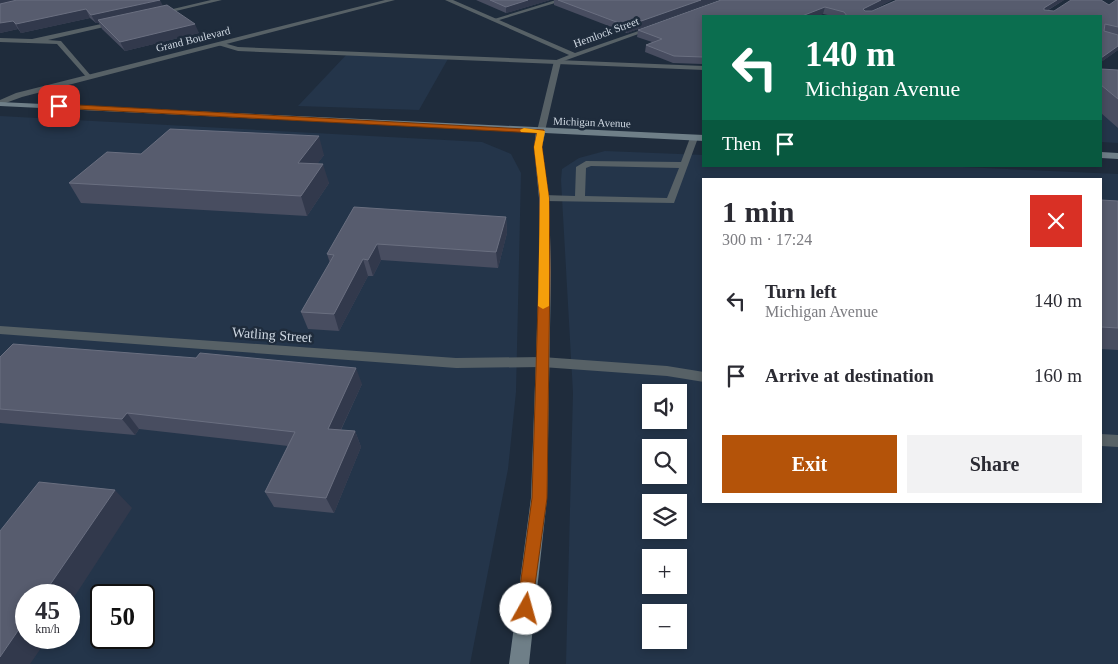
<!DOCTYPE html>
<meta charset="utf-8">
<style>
:root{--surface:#fff;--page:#f2f2f3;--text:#2b2b33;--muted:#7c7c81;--accent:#b45309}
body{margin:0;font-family:"Times New Roman",serif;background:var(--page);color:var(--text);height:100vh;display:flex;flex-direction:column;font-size:19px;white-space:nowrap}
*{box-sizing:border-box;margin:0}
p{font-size:16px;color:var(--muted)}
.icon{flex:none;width:28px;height:28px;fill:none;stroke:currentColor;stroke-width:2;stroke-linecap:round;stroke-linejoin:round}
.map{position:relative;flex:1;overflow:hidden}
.details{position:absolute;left:702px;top:178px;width:400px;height:325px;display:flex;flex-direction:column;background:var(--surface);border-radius:0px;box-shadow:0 2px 8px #0003}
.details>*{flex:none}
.top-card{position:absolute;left:702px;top:15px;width:400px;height:152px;border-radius:0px;box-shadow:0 2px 8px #0003;background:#0b6e4f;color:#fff;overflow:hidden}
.tools{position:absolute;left:642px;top:384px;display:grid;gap:10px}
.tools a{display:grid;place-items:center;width:45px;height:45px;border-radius:0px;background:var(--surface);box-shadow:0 2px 8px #0003;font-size:25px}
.speed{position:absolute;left:15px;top:584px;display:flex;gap:10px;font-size:25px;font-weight:700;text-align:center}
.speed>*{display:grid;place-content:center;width:65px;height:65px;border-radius:50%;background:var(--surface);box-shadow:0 2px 8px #0003;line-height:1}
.speed small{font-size:12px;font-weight:400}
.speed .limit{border:2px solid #111;border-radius:8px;background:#fff;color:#111}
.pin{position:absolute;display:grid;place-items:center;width:42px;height:42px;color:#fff;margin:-21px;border-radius:10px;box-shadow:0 2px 8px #0006}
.me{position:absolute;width:55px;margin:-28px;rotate:7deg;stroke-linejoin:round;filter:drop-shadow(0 0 4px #0008)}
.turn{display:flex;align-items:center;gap:18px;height:105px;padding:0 20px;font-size:22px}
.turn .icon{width:65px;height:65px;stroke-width:2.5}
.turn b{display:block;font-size:35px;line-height:42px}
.then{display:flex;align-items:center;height:48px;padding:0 20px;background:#0003;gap:10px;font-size:19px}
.round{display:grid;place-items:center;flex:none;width:52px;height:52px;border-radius:0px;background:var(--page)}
.overview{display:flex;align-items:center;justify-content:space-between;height:85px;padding:0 20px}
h1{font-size:30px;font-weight:700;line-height:38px}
.primary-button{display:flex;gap:10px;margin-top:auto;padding:10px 20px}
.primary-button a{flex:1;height:58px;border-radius:0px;background:var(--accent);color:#fff;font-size:20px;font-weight:700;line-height:58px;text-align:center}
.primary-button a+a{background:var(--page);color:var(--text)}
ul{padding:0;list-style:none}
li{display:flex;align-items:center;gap:15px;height:75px;padding:0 20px}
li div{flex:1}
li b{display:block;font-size:19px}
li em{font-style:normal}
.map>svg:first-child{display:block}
.built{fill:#24354a;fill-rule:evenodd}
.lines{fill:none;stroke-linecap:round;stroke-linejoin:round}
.service{fill:#576166;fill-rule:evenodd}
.minor{fill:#576166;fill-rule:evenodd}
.secondary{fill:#6f7f88;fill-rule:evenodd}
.wall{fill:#484d60}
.shaded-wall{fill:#32394c}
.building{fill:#575c6e;stroke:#6a6f80}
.route{fill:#b45309;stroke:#753606}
.slow{fill:#f59e0b}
.labels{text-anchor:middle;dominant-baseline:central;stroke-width:5;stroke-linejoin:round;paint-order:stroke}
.far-street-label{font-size:11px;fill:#d0d9e3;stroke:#1f2c3c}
.street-label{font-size:14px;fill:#d0d9e3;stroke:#1f2c3c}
</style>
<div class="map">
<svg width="1118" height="664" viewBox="0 0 1118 664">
<rect width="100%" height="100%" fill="#1f2c3c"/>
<path class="built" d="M348 53 449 57 419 110 298 106Z
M1101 83 1118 84V143L1101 142Z
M0 116 482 142 511 154 521 173 516 392 508 469 470 664H0ZM26 595H69V638H26ZM101 595H144V638H101Z
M605 151 704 155V166H941L1118 174V664H566L573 393 561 180 562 169 579 158ZM704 179H1101V501H704ZM651 392H679V420H651ZM651 448H679V475H651ZM651 502H679V530H651ZM651 558H679V585H651ZM651 612H679V640H651Z"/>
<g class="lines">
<path class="service" d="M211 0H222L159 15 156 13Z
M556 0H565L496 21 491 20Z
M115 21 117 24 48 40 61 41 92 77 88 79 57 44 0 42V38L32 39Z
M220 42 238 47 704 66V70L238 51 218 45 217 44Z
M694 135 698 138 674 203 544 201 539 198 544 195 575 196 576 167 586 161 681 162 690 138ZM591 166 679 168 667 198 585 196 586 168Z
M542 357 667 366 704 372V382L667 376 542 367 537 365 535 362 537 359Z
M1101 434 1118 435V447L1101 446Z"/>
<path class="minor" d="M385 0H395L22 97 0 105V100L16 93Z
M445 0H453L575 53 650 27 655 28 561 62 545 131 541 134 537 131 554 61 569 55Z
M0 326 456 358 542 357 547 359 549 362 547 365 542 367 456 368 0 334Z"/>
<path class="secondary" d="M0 102 704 135V141L545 133 542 147 549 198 551 271 547 498 529 664H509L531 498 539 271V198L534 147 536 132 0 106Z
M1101 152 1118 153V159L1101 158Z"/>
</g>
<path class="wall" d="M0 0 163 6 199 33 125 51 102 29 99 23H96L90 18 21 33 18 29 0 33Z
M476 0H550L506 13Z
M554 0H718L627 33 554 5Z
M721 0H892L870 11 1064 0 1047 11H1054L1109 5 1118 0V50L1101 62V16H832L823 14 816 16H704V63L702 64 673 63 645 52 646 45 652 42 637 37 638 30Z
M1101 69 1118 70V128L1101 113Z
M141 154 324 155 317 164 329 183 307 216 81 203 69 183Z
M1101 200 1118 201V350L1101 349Z
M506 217 507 233 498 268 381 260 373 276H368L339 331 308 329 301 312 330 263 327 254Z
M0 357 362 384 341 430 355 431 361 447 334 513 274 507 265 492 288 446 139 429 135 435 0 423Z"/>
<path class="shaded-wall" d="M0 0H31L0 6Z
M160 0 164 8 98 20 99 23H96L91 15Z
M528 0H550L506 13V7Z
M701 0H718L627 33V26Z
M881 0H892L861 16 863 9Z
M1057 0H1064L1041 14 1044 8Z
M825 7 823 14 816 16H802Z
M86 9 90 18 21 33 16 24Z
M13 21 18 29 0 33V23Z
M195 24 199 33 125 51 120 42Z
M1118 46V50L1101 62V58Z
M704 56V63L702 64 703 57Z
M319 136 324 155 304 182 298 163Z
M323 164 329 183 307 216 301 196Z
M506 217 507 233 498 268 496 252Z
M377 244 381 260 373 276 368 260Z
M363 259 368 276 339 331 334 314Z
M356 368 362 384 334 444 328 429Z
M127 413 139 429 135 435 122 419Z
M355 431 361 447 334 513 326 498Z
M115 490 132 508 69 605V595H43Z
M26 619V638H48L30 664H0V657Z"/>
<path class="building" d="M17 0H160L91 15 86 9 16 24 13 21 0 23V4Z
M490 0H528L506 7Z
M558 0H701L627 26Z
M721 0H881L863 9 865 11H872L897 0H1057L1044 8V10L1054 11 1071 0H1101L1109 5 1116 0H1118V27L1105 24 1104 31 1118 35V46L1101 58V16H847L844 12 825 7 802 16H704V56L703 57 674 56 646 45 662 39 638 30Z
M167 5 195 24 120 42 98 20Z
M1101 69 1118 70V99L1101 85Z
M170 129 319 136 298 163 323 164 301 196 69 183 107 152 141 154Z
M1101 200 1118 201V328L1101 327Z
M354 207 506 217 496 252 377 244 368 260 363 259 334 314 301 312 334 255 327 254Z
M13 344 196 358 200 353 356 368 328 429 355 431 326 498 265 492 295 432 127 413 122 419 0 409V357Z
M39 482 115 490 43 595H26V619L0 657V531Z"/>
<path class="route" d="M59 104 544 130 542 147 549 198 550 271 547 498 531 614 526 617 520 614 517 609 532 498 539 271 540 198 534 147 537 133 56 108 55 106Z"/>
<path class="slow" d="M524 128 545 131 542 147 549 198V306L543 309 538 306 540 198 534 147 537 133 521 132 520 130Z"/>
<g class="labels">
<g class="far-street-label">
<text transform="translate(606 32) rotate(-20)">Hemlock Street</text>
<text transform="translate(193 39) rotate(-14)">Grand Boulevard</text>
<text transform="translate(592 122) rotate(2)">Michigan Avenue</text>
</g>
<g class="street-label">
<text transform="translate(272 335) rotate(4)">Watling Street</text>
</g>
</g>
</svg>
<div class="tools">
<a><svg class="icon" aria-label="sound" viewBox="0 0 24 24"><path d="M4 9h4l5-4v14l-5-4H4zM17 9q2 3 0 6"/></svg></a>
<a><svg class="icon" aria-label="search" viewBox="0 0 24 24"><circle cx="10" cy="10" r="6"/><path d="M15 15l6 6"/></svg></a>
<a><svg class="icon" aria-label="layers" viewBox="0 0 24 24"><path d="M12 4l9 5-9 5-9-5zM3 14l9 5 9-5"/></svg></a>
<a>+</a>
<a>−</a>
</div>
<div class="speed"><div>45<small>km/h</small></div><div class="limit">50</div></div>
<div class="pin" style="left:59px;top:106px;background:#d93025"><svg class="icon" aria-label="arrive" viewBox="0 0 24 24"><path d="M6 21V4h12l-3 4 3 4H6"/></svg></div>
<svg class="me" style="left:526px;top:609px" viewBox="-20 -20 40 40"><circle r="19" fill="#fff"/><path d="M0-13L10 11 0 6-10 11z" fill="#b45309"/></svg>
<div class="top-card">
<div class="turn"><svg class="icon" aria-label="left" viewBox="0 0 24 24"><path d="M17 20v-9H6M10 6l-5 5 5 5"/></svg><div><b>140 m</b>Michigan Avenue</div></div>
<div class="then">Then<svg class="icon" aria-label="arrive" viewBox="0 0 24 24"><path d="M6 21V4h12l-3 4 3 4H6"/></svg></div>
</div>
<section class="details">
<div class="overview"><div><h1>1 min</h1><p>300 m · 17:24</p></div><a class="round" style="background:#d93025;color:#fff"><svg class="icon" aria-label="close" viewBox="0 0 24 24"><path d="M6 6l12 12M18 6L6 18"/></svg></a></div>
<ul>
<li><svg class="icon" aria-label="left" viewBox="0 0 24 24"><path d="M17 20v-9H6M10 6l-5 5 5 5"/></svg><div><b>Turn left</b><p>Michigan Avenue</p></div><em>140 m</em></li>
<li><svg class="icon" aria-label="arrive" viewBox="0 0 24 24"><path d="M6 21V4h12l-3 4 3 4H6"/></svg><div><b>Arrive at destination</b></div><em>160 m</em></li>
</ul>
<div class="primary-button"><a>Exit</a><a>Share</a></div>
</section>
</div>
